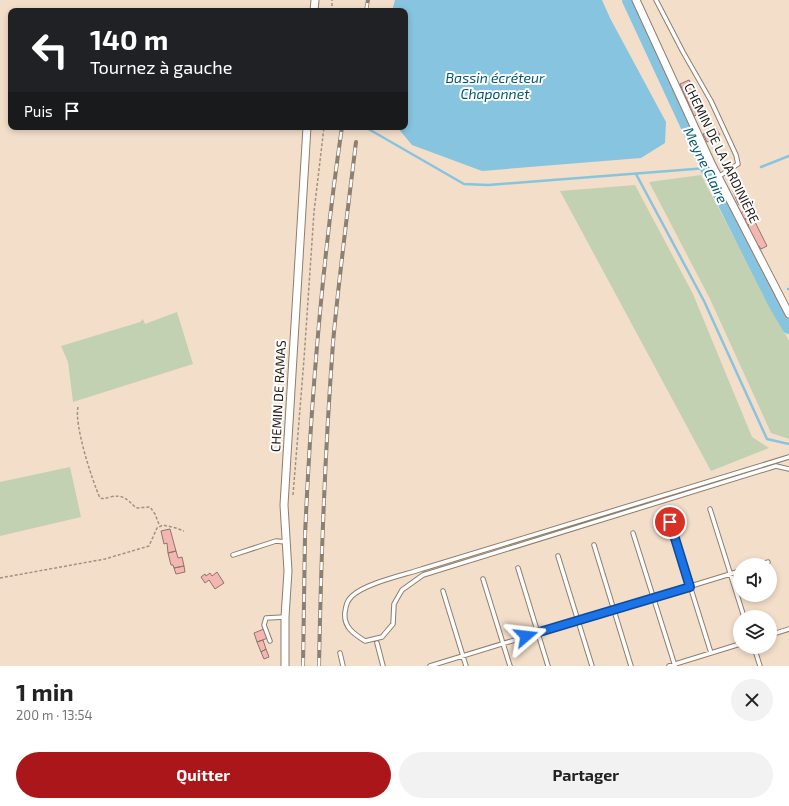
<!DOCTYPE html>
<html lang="fr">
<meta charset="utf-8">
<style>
:root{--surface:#fff;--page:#f2f2f2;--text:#222;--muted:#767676;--accent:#aa161a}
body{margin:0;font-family:"Exo 2",sans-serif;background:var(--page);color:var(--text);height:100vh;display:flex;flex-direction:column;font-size:15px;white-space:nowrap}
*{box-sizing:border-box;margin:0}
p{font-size:13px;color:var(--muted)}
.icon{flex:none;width:22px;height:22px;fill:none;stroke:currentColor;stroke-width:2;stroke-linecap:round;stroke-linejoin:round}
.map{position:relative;height:666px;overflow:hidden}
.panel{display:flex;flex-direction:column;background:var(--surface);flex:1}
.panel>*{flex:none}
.banner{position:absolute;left:8px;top:8px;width:400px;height:122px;border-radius:8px;box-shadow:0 2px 6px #0003;background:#202124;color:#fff;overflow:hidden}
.fabs{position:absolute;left:733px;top:558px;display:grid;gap:8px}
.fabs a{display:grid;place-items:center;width:44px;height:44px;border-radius:50%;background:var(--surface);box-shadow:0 2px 6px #0003;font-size:20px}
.pin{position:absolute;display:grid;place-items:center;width:34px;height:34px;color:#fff;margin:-17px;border:2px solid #fff;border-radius:50%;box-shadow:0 1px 4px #0007}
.me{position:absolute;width:44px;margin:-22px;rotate:73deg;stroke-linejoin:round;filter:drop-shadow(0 0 3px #0008)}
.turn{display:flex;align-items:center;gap:14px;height:84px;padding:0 16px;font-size:18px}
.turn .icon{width:52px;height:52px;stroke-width:2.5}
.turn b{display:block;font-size:28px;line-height:34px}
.then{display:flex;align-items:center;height:38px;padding:0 16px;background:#0003;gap:8px;font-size:15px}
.round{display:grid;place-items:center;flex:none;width:42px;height:42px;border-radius:21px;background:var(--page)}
.overview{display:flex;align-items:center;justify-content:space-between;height:68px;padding:0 16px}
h1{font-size:24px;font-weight:700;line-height:30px}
.action{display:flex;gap:8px;margin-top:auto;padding:8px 16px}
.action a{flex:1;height:46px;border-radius:24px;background:var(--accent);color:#fff;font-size:16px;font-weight:700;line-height:46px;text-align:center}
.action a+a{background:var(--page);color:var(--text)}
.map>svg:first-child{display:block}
.green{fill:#c2d1b2}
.water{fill:#87c4df}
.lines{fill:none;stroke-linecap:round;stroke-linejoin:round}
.stream{stroke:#87c4df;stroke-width:2.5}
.river{stroke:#87c4df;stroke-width:14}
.building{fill:#f4b6b0;stroke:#8f7371}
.lane-casing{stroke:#907d6c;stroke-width:5.5}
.street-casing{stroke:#907d6c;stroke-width:9}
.path{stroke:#a19182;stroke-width:1.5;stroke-dasharray:3 2;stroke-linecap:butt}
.lane{stroke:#fff;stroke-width:3.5}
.street{stroke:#fff;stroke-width:7}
.rail-casing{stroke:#8d7f71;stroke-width:4}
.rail{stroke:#fff;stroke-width:2.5;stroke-dasharray:8;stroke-linecap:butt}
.route-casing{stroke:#114b97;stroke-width:10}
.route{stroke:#1a73e8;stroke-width:7}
.labels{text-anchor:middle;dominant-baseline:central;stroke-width:4;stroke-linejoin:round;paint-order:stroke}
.street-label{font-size:13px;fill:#211a13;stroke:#fff}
.water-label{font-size:14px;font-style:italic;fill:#005772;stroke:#fff}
</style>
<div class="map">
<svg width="789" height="666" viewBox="0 0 789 666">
<rect width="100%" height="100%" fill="#f3deca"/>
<path class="green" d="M701 175 789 341V439L771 433 710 299 649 182Z
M635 185 693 294 752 437 769 448 711 471 560 191Z
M177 312 193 364 73 402 68 362 61 346 140 322 143 319 145 324Z
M70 467 81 517 0 536V482Z"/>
<path class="water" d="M395 0H602L610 18 666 122 665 143 641 158 482 171 412 145 397 127H405V11H392Z"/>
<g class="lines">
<path class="stream" d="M365 127 464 184 488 185 707 168
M761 167 789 156
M636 174 704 301 767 439 789 444
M788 289H789"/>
<path class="river" d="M629 0 707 168 776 305 789 327"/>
</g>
<path class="building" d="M689 80 694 90 696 89 706 111 694 116 680 84Z
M716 128 720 135 707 142 703 134Z
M743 187 747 197 737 201 733 191Z
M747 197 749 201 739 205 737 201Z
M749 209 752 216 743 220 740 213Z
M752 216 755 222 746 226 743 220Z
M755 222 767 246 761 249 759 246 756 247 746 226Z
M170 529 176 551 168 553 167 543 164 544 161 531Z
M176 551 178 558 182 557 184 566 174 568 173 565H171L168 553Z
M184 566 185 572 176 574 174 568Z
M217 572 224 583 215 589 209 580 205 583 201 577 205 574 206 576 210 573 212 576Z
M264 629 268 638 257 642 254 633Z
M263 640 266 649 261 652 257 642Z
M266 649 269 657 264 659 261 652Z"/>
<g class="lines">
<g class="lane-casing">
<path id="lane" d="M656 0 683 52 711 101 736 155 738 164 718 177
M789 457 422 569C404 575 366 583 352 596 347 601 346 605 345 612 343 627 354 634 365 641L382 637 393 624 394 604 402 590 423 575 776 466 789 469
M710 509 744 617
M670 522 711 653
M633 533 675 666
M594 545 631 666
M233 555 276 541 286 542
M558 556 592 666
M759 565 768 562
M518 568 548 666
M483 579 510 666
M443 591 466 666
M770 635 789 629
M270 641 264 625 266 618 285 617
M377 643 383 666
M754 647 760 666
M340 653 343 666
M430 666 740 571
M669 666 740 644"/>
</g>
<g class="street-casing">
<path id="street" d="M636 0 711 163 789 314
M314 11 315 0
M285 666V617L288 571 284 505 307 127"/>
</g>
<path class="path" d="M332 11V0
M78 407C74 425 92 480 100 498 104 499 106 498 110 497 123 494 127 499 136 508L150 507 155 514 160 527
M293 495 304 359 314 212 324 127
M0 578 105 559 149 546 157 528 163 525 176 528 184 531"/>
<use href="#lane" class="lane"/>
<use href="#street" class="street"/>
<g class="rail-casing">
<path id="rail" d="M366 11 368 0
M303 666C304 623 304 579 305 536 311 399 322 263 342 127
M319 666C321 558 325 451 333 343 339 276 348 209 356 142"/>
</g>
<use href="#rail" class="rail"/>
</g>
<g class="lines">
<g class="route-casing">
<path id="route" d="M526 636 690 587 670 522"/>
</g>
<use href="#route" class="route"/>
</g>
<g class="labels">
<g class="street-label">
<text transform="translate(722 153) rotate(64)">CHEMIN DE LA JARDINIÈRE</text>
<text transform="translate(278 396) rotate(-87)">CHEMIN DE RAMAS</text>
</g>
<g class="water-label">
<text x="495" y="77">Bassin écréteur<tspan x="495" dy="16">Chaponnet</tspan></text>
<text transform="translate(706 165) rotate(64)">Meyne Claire</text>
</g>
</g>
</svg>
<div class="fabs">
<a><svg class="icon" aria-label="sound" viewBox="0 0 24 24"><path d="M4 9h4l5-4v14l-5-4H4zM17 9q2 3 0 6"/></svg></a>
<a><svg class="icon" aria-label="layers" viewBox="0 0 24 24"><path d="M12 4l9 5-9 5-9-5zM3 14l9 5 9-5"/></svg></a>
</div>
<div class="pin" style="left:670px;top:522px;background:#d93025"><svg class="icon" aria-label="arrive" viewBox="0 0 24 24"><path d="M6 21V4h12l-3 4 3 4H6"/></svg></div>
<svg class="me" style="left:526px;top:636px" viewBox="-20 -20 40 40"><path d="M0-17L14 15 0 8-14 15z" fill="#1a73e8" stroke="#fff" stroke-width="4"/></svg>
<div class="banner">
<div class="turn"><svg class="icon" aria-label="left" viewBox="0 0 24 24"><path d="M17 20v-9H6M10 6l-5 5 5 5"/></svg><div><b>140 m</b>Tournez à gauche</div></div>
<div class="then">Puis<svg class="icon" aria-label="arrive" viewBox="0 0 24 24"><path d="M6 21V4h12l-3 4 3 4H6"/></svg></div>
</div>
</div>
<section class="panel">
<div class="overview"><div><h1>1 min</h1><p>200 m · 13:54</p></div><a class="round"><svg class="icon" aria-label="close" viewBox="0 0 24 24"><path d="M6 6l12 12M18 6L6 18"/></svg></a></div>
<div class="action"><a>Quitter</a><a>Partager</a></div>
</section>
